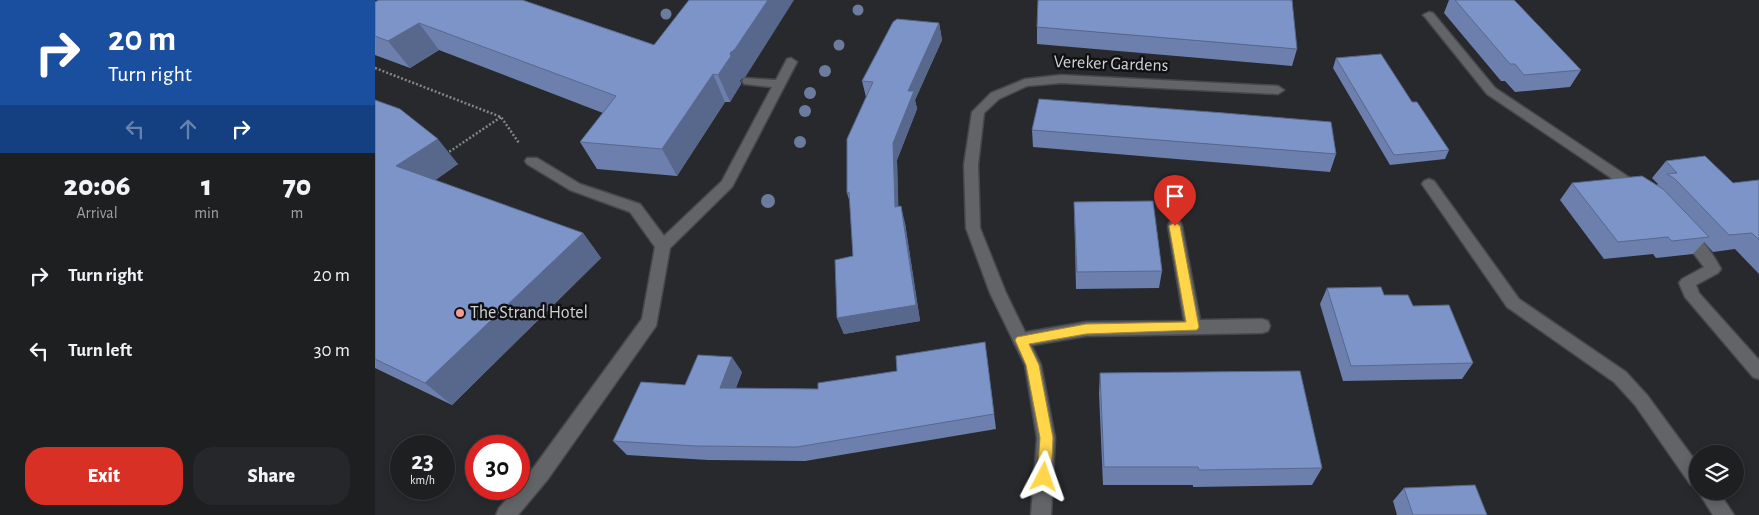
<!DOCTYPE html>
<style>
:root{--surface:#1d1f21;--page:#25272a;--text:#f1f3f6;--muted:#a0a2a5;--line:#3b3d3f;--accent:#d93025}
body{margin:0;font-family:"Alegreya Sans",sans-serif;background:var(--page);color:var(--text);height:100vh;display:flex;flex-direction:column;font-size:19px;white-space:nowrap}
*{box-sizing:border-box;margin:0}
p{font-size:16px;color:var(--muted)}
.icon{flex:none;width:28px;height:28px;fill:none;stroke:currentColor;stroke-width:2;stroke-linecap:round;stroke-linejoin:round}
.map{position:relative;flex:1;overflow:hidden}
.drawer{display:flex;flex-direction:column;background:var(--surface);width:375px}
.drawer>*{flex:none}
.banner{background:#1a4fa0;color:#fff;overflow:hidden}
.fabs{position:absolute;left:1314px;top:445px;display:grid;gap:10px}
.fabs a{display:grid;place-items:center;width:55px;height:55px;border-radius:50%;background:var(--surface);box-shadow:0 2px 8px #0003,0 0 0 1px var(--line);font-size:25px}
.speed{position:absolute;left:15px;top:435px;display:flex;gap:10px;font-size:25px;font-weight:700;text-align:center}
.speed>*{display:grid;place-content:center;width:65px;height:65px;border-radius:50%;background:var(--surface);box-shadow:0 2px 8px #0003,0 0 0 1px var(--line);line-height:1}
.speed small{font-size:12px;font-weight:400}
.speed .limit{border:8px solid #d22;background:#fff;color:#111}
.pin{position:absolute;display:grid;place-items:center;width:42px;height:42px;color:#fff;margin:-51px -21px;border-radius:50% 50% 50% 0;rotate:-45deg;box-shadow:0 0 5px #0007}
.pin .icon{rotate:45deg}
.me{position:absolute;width:55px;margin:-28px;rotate:4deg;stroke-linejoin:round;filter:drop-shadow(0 0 4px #0008)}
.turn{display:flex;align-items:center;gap:18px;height:105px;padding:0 25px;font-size:22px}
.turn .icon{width:65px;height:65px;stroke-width:2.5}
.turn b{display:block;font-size:35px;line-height:42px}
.lanes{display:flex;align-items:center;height:48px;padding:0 25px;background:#0003;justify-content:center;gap:25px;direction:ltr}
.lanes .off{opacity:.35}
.eta{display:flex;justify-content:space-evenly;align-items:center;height:85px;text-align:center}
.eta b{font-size:30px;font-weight:800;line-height:35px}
.cta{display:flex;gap:10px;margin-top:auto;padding:10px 25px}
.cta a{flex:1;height:58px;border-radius:20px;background:var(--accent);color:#fff;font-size:20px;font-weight:800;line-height:58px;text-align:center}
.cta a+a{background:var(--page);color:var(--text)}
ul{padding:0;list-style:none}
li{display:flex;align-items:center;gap:15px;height:75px;padding:0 25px}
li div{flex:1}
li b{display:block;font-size:19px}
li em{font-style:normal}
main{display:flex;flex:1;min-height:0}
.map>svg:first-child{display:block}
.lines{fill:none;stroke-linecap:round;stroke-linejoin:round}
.lane-casing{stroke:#46474a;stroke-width:3}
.street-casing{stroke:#46474a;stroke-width:3}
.path{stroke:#838587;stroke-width:2.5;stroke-dasharray:2 2;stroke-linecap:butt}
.lane{fill:#626468;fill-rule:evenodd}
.street{fill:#626468;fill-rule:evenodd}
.tree{fill:#6c7c9e}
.wall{fill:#6c7fad}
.shaded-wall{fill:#58688d}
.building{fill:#7d94c9;stroke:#58688d}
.route{fill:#ffd54a;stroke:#a68a30}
.poi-dot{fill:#f59d90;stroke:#111113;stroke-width:2}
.labels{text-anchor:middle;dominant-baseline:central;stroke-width:5;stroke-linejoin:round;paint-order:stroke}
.street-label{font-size:18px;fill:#d1d2d4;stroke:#111113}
.poi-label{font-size:18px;fill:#d1d2d4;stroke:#111113;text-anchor:start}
</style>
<main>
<section class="drawer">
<div class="banner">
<div class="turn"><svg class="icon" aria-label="right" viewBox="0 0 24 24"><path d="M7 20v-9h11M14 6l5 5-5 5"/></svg><div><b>20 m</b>Turn right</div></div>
<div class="lanes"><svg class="icon off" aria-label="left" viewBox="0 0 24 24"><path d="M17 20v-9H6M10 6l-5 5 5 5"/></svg><svg class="icon off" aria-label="ahead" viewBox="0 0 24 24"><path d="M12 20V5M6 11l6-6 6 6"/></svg><svg class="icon" aria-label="right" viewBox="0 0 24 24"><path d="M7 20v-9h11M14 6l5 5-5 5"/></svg></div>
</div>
<div class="eta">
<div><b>20:06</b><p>Arrival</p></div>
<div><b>1</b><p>min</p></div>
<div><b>70</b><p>m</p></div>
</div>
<ul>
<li><svg class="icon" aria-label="right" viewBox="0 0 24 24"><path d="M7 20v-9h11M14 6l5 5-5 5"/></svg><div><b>Turn right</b></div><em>20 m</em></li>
<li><svg class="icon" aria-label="left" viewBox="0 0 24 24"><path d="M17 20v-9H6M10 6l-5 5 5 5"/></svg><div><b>Turn left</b></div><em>30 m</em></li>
</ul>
<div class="cta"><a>Exit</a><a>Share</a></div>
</section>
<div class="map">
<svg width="1384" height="515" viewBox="0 0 1384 515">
<rect width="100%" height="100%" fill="#27292c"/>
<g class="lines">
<g class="lane-casing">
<path id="lane" d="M1054 12 1058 13 1120 88 1267 186 1269 189 1267 192H1257L1112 94 1050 17 1048 15Z
M416 58 422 62 357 187 295 248 281 326 173 479 143 515H121L124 508 141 489H144V485L159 467 267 319 280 247 255 212 195 190 152 164 150 161 152 158H162L205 184 265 204 289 236 347 181 397 87 369 84 367 81 369 78 401 80 412 59Z
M1054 179 1059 181 1144 299 1251 372 1272 395 1322 463V487L1315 484 1260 405 1239 382 1132 307 1049 187 1047 184 1049 181Z
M800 221 805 222 807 226 825 320 887 319 893 321 895 326 893 331 887 333 711 336 646 347 640 345 638 340 640 335 646 333 711 322 809 321 793 226 795 222Z
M1310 228C1324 232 1339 256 1346 269L1343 273 1321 285 1324 293 1384 360V379L1378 377 1310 297 1304 283 1307 279 1329 267 1303 233 1305 229Z
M1323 491H1343L1359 515H1338Z"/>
</g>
<g class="street-casing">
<path id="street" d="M686 75 903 86 909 90 903 94 686 83 652 86 624 99 609 113 603 165 605 228 631 293 666 365 680 438 676 515H656L662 438 650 365 615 293 591 228 589 165 597 112 616 93 650 79Z"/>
</g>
<path class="path" d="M0 68 126 117 144 143
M71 154 126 117"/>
<use href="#lane" class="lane"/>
<use href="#street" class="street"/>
</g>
<g class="tree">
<circle cx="483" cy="10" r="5.5"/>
<circle cx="291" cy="14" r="5.5"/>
<circle cx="464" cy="45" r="5.5"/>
<circle cx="450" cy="71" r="6"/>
<circle cx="435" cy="93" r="6"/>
<circle cx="430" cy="111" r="6"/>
<circle cx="425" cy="142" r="6"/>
<circle cx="393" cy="201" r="7"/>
</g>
<path class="wall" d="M4 0H149H148L371 76 365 80 366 84 355 102H350L302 176 222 169 205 142 228 113 64 50 35 68 0 55V2Z
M1074 0H1139L1206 70 1195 87 1140 92 1130 81H1126L1069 13Z
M564 23 567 40 540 100 542 109 522 160 523 206 530 223 545 321 469 334 462 318 478 256 475 203 472 193 491 97 487 81Z
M662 27 922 49 917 66 662 44Z
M961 58 1037 102 1074 150 1070 159 1015 165 958 68Z
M0 100 83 164 60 180 208 233 226 258 77 405 0 368Z
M657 130 961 154 955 172 658 147Z
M1291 161 1358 183 1384 180V274L1360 249 1338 252 1329 242 1318 254 1281 258 1278 254 1229 259 1185 200 1197 183 1282 185 1283 184 1277 178Z
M699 202 787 271 784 288 701 289Z
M952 288 1009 295 1038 306 1098 363 1087 379 968 381 945 304Z
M612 358 621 429 430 461 333 460 252 455 238 441 310 385 367 372 361 388 443 389Z
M725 373 947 468 937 485 818 487V485H728L724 393Z
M1029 488 1112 515H1022L1018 501Z"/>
<path class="shaded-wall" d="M393 0H419L371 76 365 80 366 84 355 102 343 75 355 53Z
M44 23 64 50 35 68 13 41Z
M564 23 567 40 540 100 542 109 522 160 524 224 520 207 518 143 533 91Z
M338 74 350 102 302 176 287 149Z
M63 139 83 164 44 192 21 166Z
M526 206 530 223 545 321 469 334 462 318Z
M208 233 226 258 77 405 50 383Z
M357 357 367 372 355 403 345 388Z"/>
<path class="building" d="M4 0H147L279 45 314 0H393L360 49 355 53 356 56 343 75 338 74 287 149 205 142 241 96 44 23 13 41 0 36V2Z
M663 0H917L922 49 662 27Z
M1080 0H1139L1206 70 1149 75 1140 64H1135Z
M522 19 564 23 533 91H539L518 143 520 207 526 206 541 305 462 318 460 260 478 256 474 192 472 193V139L498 82 487 81 518 22Z
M1006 54 1037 102H1042L1074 150 1019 155 961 58Z
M664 99 849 113 956 122 961 154 657 130Z
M0 100 25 109 63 139 21 166 208 233 50 383 0 359Z
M1330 156 1358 183 1384 180V240L1377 233 1354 235 1300 179 1292 174 1302 173 1291 161Z
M1267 176 1288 189 1334 237 1297 241 1293 237 1243 242 1197 183Z
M778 201 787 271 702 272 699 202Z
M1006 287 1009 295H1033L1038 306 1074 305 1098 363 976 366 952 288Z
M610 342 619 414 422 447 321 446 238 441 266 382 310 385 323 355 357 357 345 388 443 389V383L522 371 521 356Z
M925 371 947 468 824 470 823 467H729L725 373Z
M1100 485 1112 515H1038L1029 488Z"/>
<path class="route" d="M800 222 805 226 824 327 822 330 711 334 654 344 664 365 678 438 676 477 674 481 669 483 664 481 662 477 665 438 651 365 640 340 642 337 711 324 811 322 794 226Z"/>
<circle class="poi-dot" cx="85" cy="313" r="5"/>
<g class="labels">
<g class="street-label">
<text transform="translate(736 64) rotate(2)">Vereker Gardens</text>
</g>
<g class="poi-label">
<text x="95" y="313">The Strand Hotel</text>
</g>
</g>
</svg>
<div class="fabs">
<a><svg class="icon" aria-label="layers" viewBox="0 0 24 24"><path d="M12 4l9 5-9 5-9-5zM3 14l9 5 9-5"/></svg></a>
</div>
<div class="speed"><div>23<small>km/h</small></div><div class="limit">30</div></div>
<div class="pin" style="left:800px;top:226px;background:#d93025"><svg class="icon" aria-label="arrive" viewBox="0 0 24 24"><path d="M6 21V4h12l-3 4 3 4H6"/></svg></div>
<svg class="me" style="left:669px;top:477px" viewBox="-20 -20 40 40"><path d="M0-17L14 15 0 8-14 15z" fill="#ffd54a" stroke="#fff" stroke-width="4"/></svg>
</div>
</main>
